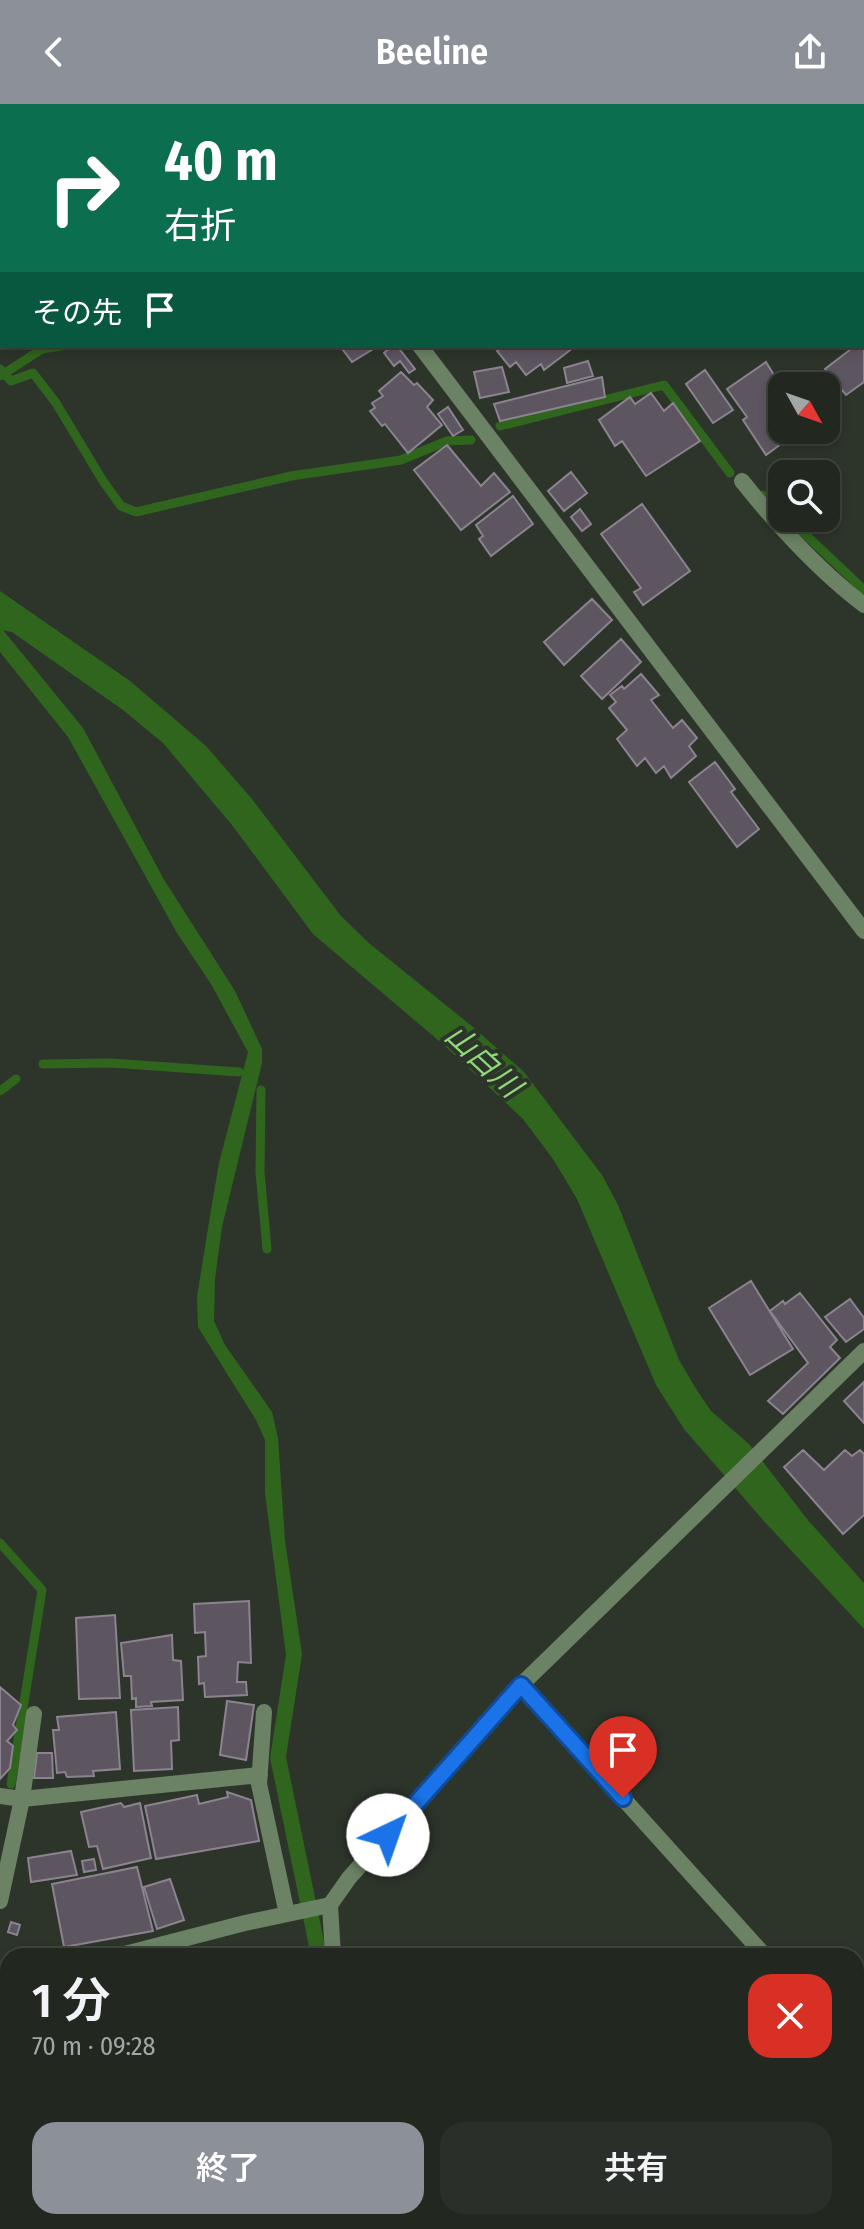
<!DOCTYPE html>
<html lang="ja">
<meta charset="utf-8">
<style>
:root{--surface:#222820;--page:#2a3029;--text:#f1f3f6;--muted:#a2a6a5;--line:#3f443e;--accent:#8c9099}
body{margin:0;font-family:"Fira Sans Condensed","Noto Sans JP",sans-serif;background:var(--page);color:var(--text);height:100vh;display:flex;flex-direction:column;font-size:30px;white-space:nowrap}
*{box-sizing:border-box;margin:0}
p{font-size:26px;color:var(--muted)}
.icon{flex:none;width:44px;height:44px;fill:none;stroke:currentColor;stroke-width:2;stroke-linecap:round;stroke-linejoin:round}
.map{position:relative;flex:1;overflow:hidden}
.side{position:absolute;left:0px;top:1844px;width:864px;height:282px;display:flex;flex-direction:column;background:var(--surface);border-radius:24px 24px 0 0;box-shadow:0 4px 12px #0003,0 0 0 2px var(--line)}
.side>*{flex:none}
.banner{position:absolute;left:0px;top:0px;width:864px;height:244px;box-shadow:0 4px 12px #0003,0 0 0 2px var(--line);background:#0b6e4f;color:#fff;overflow:hidden}
.needle{width:52px;rotate:130deg}
.controls{position:absolute;left:768px;top:268px;display:grid;gap:16px}
.controls a{display:grid;place-items:center;width:72px;height:72px;border-radius:16px;background:var(--surface);box-shadow:0 4px 12px #0003,0 0 0 2px var(--line);font-size:40px}
.pin{position:absolute;display:grid;place-items:center;width:68px;height:68px;color:#fff;margin:-82px -34px;border-radius:50% 50% 50% 0;rotate:-45deg;box-shadow:0 0 8px #0007}
.pin .icon{rotate:45deg}
.me{position:absolute;width:88px;margin:-44px;rotate:42deg;stroke-linejoin:round;filter:drop-shadow(0 0 6px #0008)}
.turn{display:flex;align-items:center;gap:28px;height:168px;padding:0 32px;font-size:36px}
.turn .icon{width:104px;height:104px;stroke-width:2.5}
.turn b{display:block;font-size:56px;line-height:68px}
.then{display:flex;align-items:center;height:76px;padding:0 32px;background:#0003;gap:16px;font-size:30px}
.round{display:grid;place-items:center;flex:none;width:84px;height:84px;border-radius:24px;background:var(--page)}
.summary{display:flex;align-items:center;justify-content:space-between;height:136px;padding:0 32px}
h1{font-size:48px;font-weight:600;line-height:60px}
.cta{display:flex;gap:16px;margin-top:auto;padding:16px 32px}
.cta a{flex:1;height:92px;border-radius:24px;background:var(--accent);color:#fff;font-size:32px;font-weight:600;line-height:92px;text-align:center}
.cta a+a{background:var(--page);color:var(--text)}
header{display:flex;justify-content:space-between;align-items:center;height:104px;padding:0 32px;background:var(--accent);color:#fff;font-size:36px;font-weight:600}
.map>svg:first-child{display:block}
.water{fill:#30651e}
.lines{fill:none;stroke-linecap:round;stroke-linejoin:round}
.stream{stroke:#30651e;stroke-width:9}
.building{fill:#5d5661;stroke:#8b838f;stroke-width:2}
.minor{stroke:#6b8264;stroke-width:16}
.route-casing{stroke:#114b97;stroke-width:20}
.route{stroke:#1a73e8;stroke-width:14}
.labels{text-anchor:middle;dominant-baseline:central;stroke-width:8;stroke-linejoin:round;paint-order:stroke}
.water-label{font-size:30px;font-style:italic;fill:#8fd979;stroke:#2d352b}
</style>
<header><svg class="icon" aria-label="back" viewBox="0 0 24 24"><path d="M15 5l-7 7 7 7"/></svg>Beeline<svg class="icon" aria-label="share" viewBox="0 0 24 24"><path d="M12 15V3M7 8l5-5 5 5M5 13v7h14v-7"/></svg></header>
<div class="map">
<svg width="864" height="2125" viewBox="0 0 864 2125">
<rect width="100%" height="100%" fill="#2d352b"/>
<path class="water" d="M0 487 130 577 206 642 252 695 341 812 370 840 473 923 524 968 602 1071 618 1101 679 1256 698 1288 711 1307 750 1341 807 1415 864 1479V1525L763 1416 684 1325 656 1281 577 1095 553 1055 523 1015 445 942 313 830 232 721 163 639 123 606 12 528 3 526 83 624 163 774 235 887 262 945V959L222 1123 215 1175 214 1217 225 1241 272 1308 278 1334 285 1437 302 1550 286 1653 327 1852H311L270 1654 286 1551 265 1389V1336L256 1316 198 1223 197 1193 210 1112 219 1059 248 948 211 880 177 829 68 633 0 548Z"/>
<g class="lines">
<path class="stream" d="M459 2 465 0
M0 265 11 277 33 269 56 299 103 377 121 402 136 408 291 372 401 356 447 337 471 336
M0 272 42 245 61 242
M500 322 664 281 730 369
M763 391 782 409
M788 414 864 486
M43 960 111 959 239 968
M261 986 260 1068 267 1145
M0 987 16 975
M0 1439 42 1486 11 1680"/>
</g>
<path class="building" d="M291 0H341L343 2H293Z
M340 242H378L352 258Z
M392 242H397L415 265 409 269 400 257 394 262 384 249Z
M500 242H571L573 244 544 266 541 260 526 271 516 258 510 263 497 247 502 244Z
M855 242H861L864 246V278L846 291 825 265Z
M588 257 593 272 567 279 564 264Z
M766 258 782 284V326H800L766 351 743 316 747 313 727 285Z
M502 263 509 288 480 294 474 268Z
M705 266 733 306 713 319 686 280Z
M401 268 414 281 417 279 433 296 427 303 442 321 408 349 385 320 382 322 370 307 375 304 372 299 383 292 379 287Z
M602 273 605 293 500 317 494 300Z
M651 289 664 307 673 299 700 337 646 372 622 337 615 342 599 316 630 293 635 300Z
M448 303 463 326 453 332 438 310Z
M447 341 481 382 494 369 510 388 461 426 414 366Z
M571 368 587 389 564 407 548 387Z
M513 392 533 420 491 452 479 435 483 432 476 421Z
M642 400 690 467 643 501 634 488 641 484 601 430Z
M580 405 591 420 582 427 571 413Z
M592 495 612 516 564 561 544 538Z
M621 535 641 558 602 595 581 572Z
M641 570 659 591 651 596 673 624 682 616 697 634 689 642 696 652 671 674 664 662 656 669 645 654 637 662 617 635 627 626 609 604 616 598 610 591 622 582 624 585Z
M715 658 735 685 731 688 759 725 737 743 689 678Z
M751 1177 793 1245 750 1271 709 1204Z
M800 1189 837 1236 830 1243 840 1254 783 1310 768 1297 808 1259 770 1207 783 1197 785 1200Z
M850 1195 864 1214V1225L846 1238 825 1213Z
M864 1278V1319L844 1297Z
M803 1346 824 1366 845 1346 852 1352 860 1346 864 1350V1411L843 1430 784 1363Z
M249 1497 251 1559 238 1558 237 1578H246L247 1591 205 1593 204 1579 199 1580 198 1553 206 1552 205 1528 195 1529 194 1500Z
M115 1511 120 1594 79 1595 76 1514Z
M172 1531 173 1556 181 1557 183 1596 151 1598 152 1602 136 1603V1594L132 1595 131 1572H124L121 1539Z
M0 1583 21 1601 13 1621 17 1626 7 1637 13 1642 10 1664 0 1675Z
M227 1597 254 1601 246 1656 220 1651Z
M178 1603 179 1636 171 1637 172 1665 134 1667 131 1606Z
M116 1608 120 1665 93 1667 94 1672 67 1673 65 1668 57 1669 53 1626H59L57 1613Z
M37 1649H52L53 1674H34Z
M227 1688 251 1696 259 1737 156 1755 145 1702 197 1691 199 1700 228 1693Z
M121 1699 124 1703 140 1699 151 1754 103 1765 97 1742 89 1743 81 1708Z
M71 1747 77 1771 31 1778 28 1754Z
M94 1755 96 1766 84 1768 82 1757Z
M137 1763 153 1827 64 1843 52 1780Z
M170 1775 184 1816 157 1825 144 1783Z
M11 1818 20 1821 17 1831 8 1828Z
M266 1847 267 1852H253V1848Z
M302 1847 303 1852H269Z
M8 1903V1944L0 1906Z
M864 2093V2113L856 2105V2100Z
M75 2118H83L84 2125H46Z
M166 2118H216L218 2125H172L171 2123 167 2124Z
M242 2118H288L289 2125H243Z
M313 2118H335V2125H313Z"/>
<g class="lines">
<path class="minor" d="M239 0 241 2
M420 242 864 827
M742 377C778 422 818 466 864 501
M521 1581 765 1852
M264 1608 259 1680 287 1810
M0 1692 22 1695 260 1671
M0 1797 22 1695 34 1610
M117 1852 245 1819 330 1801
M333 1852 330 1801 349 1774 521 1581 864 1247
M0 1886 8 1883
M856 1953 864 1962
M856 2056 864 2048
M111 2118 112 2125
M371 2118 372 2125
M783 2125 790 2118"/>
</g>
<g class="lines">
<g class="route-casing">
<path id="route" d="M388 1731 521 1581 623 1694"/>
</g>
<use href="#route" class="route"/>
</g>
<g class="labels">
<g class="water-label">
<text transform="translate(483 957) rotate(43)">山白川</text>
</g>
</g>
</svg>
<div class="controls">
<a><svg class="needle" viewBox="-14 -14 28 28"><path d="M0-13l5 13h-10z" fill="#e53935"/><path d="M0 13l5-13h-10z" fill="#a2a6a5"/></svg></a>
<a><svg class="icon" aria-label="search" viewBox="0 0 24 24"><circle cx="10" cy="10" r="6"/><path d="M15 15l6 6"/></svg></a>
</div>
<div class="pin" style="left:623px;top:1694px;background:#d93025"><svg class="icon" aria-label="arrive" viewBox="0 0 24 24"><path d="M6 21V4h12l-3 4 3 4H6"/></svg></div>
<svg class="me" style="left:388px;top:1731px" viewBox="-20 -20 40 40"><circle r="19" fill="#fff"/><path d="M0-13L10 11 0 6-10 11z" fill="#1a73e8"/></svg>
<div class="banner">
<div class="turn"><svg class="icon" aria-label="right" viewBox="0 0 24 24"><path d="M7 20v-9h11M14 6l5 5-5 5"/></svg><div><b>40 m</b>右折</div></div>
<div class="then">その先<svg class="icon" aria-label="arrive" viewBox="0 0 24 24"><path d="M6 21V4h12l-3 4 3 4H6"/></svg></div>
</div>
<section class="side">
<div class="summary"><div><h1>1 分</h1><p>70 m · 09:28</p></div><a class="round" style="background:#d93025;color:#fff"><svg class="icon" aria-label="close" viewBox="0 0 24 24"><path d="M6 6l12 12M18 6L6 18"/></svg></a></div>
<div class="cta"><a>終了</a><a>共有</a></div>
</section>
</div>
